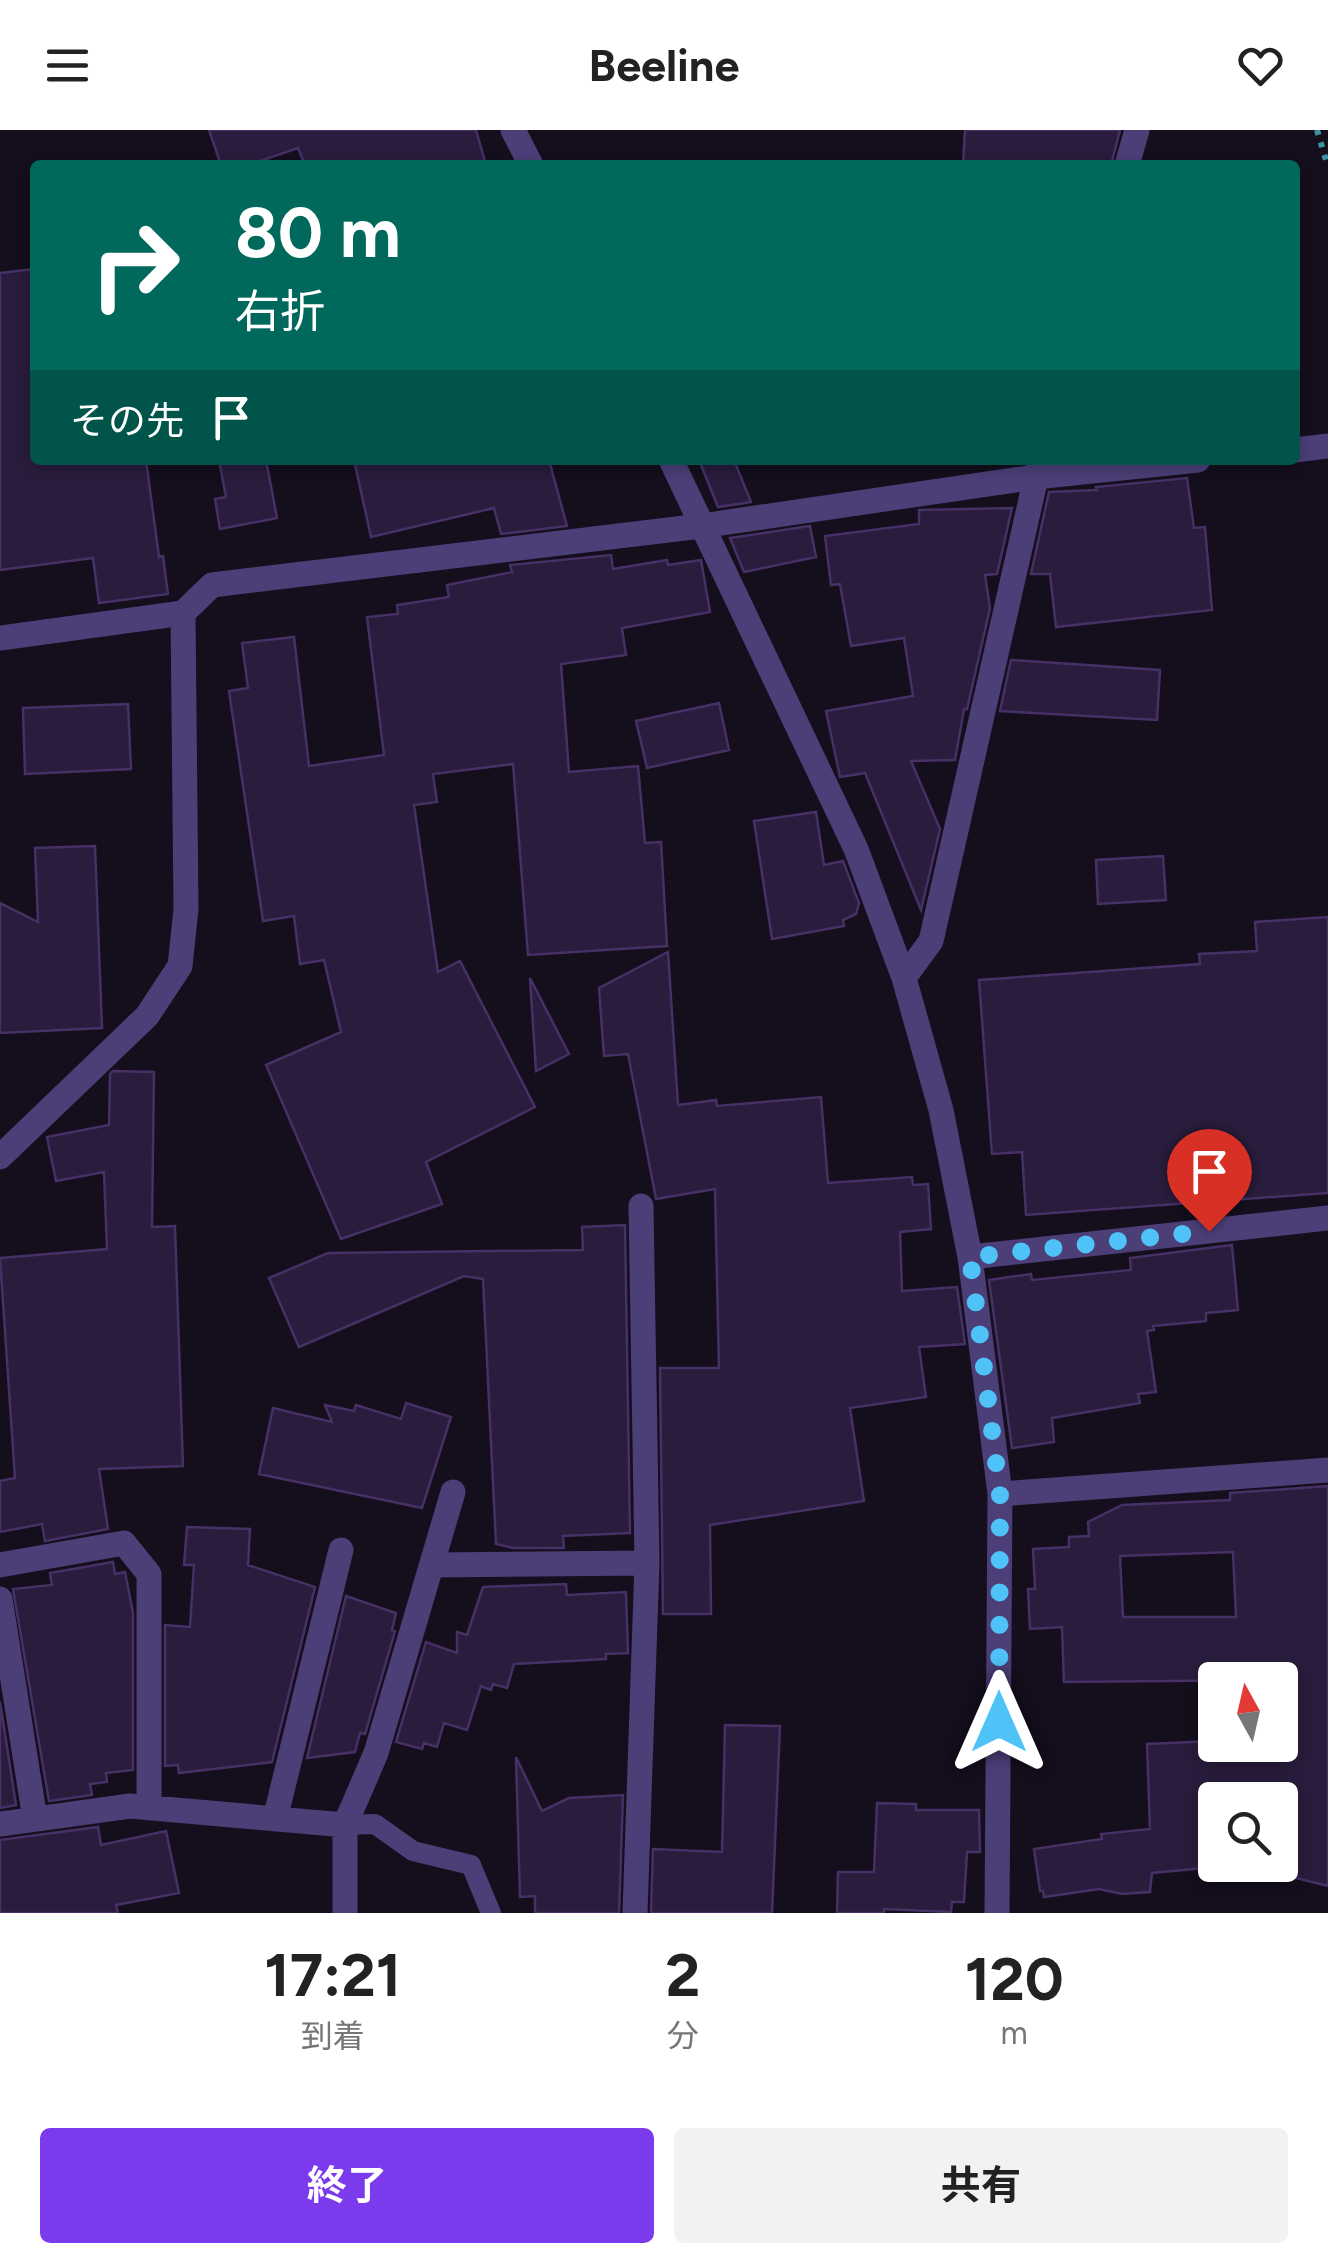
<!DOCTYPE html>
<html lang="ja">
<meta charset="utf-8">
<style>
:root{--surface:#fff;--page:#f2f2f2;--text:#222;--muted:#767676;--accent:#7c3aed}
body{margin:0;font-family:Figtree,"Noto Sans JP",sans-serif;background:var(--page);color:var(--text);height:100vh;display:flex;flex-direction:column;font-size:38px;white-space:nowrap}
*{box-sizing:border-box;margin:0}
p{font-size:32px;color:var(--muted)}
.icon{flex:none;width:55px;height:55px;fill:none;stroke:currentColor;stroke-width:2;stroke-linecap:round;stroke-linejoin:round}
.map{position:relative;height:1783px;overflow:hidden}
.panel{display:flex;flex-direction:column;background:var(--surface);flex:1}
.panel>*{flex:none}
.banner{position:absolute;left:30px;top:30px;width:1270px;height:305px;border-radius:10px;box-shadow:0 5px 15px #0003;background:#00695c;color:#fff;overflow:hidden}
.needle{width:65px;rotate:352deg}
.fabs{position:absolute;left:1198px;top:1532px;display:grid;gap:20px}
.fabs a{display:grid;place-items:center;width:100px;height:100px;border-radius:10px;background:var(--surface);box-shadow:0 5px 15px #0003;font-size:50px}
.pin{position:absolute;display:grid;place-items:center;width:85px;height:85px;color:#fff;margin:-102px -42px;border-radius:50% 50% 50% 0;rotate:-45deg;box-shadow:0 0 10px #0007}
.pin .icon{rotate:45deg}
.me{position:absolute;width:110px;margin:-55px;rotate:0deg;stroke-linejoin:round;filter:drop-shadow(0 0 8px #0008)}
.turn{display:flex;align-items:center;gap:35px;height:210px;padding:0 40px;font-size:45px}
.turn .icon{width:130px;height:130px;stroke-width:2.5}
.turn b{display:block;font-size:70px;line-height:85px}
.then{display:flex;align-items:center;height:95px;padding:0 40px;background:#0003;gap:20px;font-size:38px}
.eta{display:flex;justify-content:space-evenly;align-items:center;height:170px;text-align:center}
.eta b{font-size:60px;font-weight:700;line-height:70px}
.primary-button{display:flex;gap:20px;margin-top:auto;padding:20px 40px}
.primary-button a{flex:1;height:115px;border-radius:10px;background:var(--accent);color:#fff;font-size:40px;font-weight:700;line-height:115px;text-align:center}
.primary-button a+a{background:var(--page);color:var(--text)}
header{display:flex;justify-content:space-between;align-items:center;height:130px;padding:0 40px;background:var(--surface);font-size:45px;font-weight:700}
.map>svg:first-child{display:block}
.building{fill:#291c3c;stroke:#463065;stroke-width:2.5;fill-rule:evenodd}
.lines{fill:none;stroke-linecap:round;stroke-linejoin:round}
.path{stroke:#3993a3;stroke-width:6;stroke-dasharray:5 8;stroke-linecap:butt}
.lane{stroke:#4c3e77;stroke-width:20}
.street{stroke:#4c3e77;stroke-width:25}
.route{stroke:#4fc3f7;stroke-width:18;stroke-dasharray:0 32.4}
</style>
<header><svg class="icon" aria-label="menu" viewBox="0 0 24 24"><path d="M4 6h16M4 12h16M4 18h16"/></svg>Beeline<svg class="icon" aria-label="heart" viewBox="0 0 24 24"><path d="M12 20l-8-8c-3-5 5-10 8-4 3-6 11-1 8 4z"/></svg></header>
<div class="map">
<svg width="1328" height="1783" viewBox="0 0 1328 1783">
<rect width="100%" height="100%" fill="#140e1d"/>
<path class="building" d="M209 0H476L486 35H305L298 18 248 35H221Z
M965 0H1120L1111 35H963Z
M35 139V330H146L159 427 163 426 168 464 99 473 93 428 0 440V143Z
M219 330H266L277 388 220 399 215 369 226 367Z
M354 330H549L567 396 501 404 494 378 371 407Z
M699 330H734L751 372 718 377Z
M1187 348 1194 398 1205 397 1212 480 1056 497 1050 444H1031L1049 362 1097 360 1096 357Z
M1012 378 997 444 985 445 990 478 967 579H964L955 630 911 631 940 699 921 780 865 643 840 647 826 581 913 566 904 508 851 516 840 454 831 455 825 406 919 394V380Z
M810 396 816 427 744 442 730 408Z
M611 425 613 439 667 430 668 435 701 430 710 482 622 498 626 525 561 534 569 642 638 636 645 713 661 712 667 816 528 825 513 634 433 644 437 672 414 675 438 842 460 831 535 977 426 1032 442 1074 341 1109 266 935 341 902 324 830 300 834 294 786 263 791 229 561 248 558 242 513 294 507 309 636 384 625 367 487 398 484 397 475 449 467 447 455 512 442 510 435Z
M1011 530 1160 540 1157 590 1000 581Z
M719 573 729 620 647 638 636 591Z
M128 574 131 639 25 644 23 578Z
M816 682 824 735 843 731 859 773 856 784 843 790 844 796 772 809 754 691Z
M95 716 102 898 0 903V773L38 792 35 718Z
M1163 726 1166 770 1098 774 1096 730Z
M1328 787V1063L1026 1085 1022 1022 992 1024 979 850 1200 834 1199 824 1257 821 1255 792Z
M668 822 678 975 716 970 717 976 821 967 828 1053 912 1047 913 1055 928 1054 931 1099 900 1102 902 1161 957 1157 965 1214 919 1217 926 1267 850 1278 864 1371 710 1395 711 1484H663L660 1238H719L715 1059 656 1069 628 924 604 926 599 858Z
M530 848 569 924 536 941Z
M113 941 154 942 152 1097 175 1096 183 1336 99 1339 108 1399 45 1411 42 1394 0 1402V1351L15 1348 0 1128 107 1119 104 1042 56 1051 47 1007 109 995 110 944Z
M625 1095 630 1403 563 1406 564 1418H513L496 1414 483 1149 464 1146 299 1217 269 1148 328 1123 583 1120 582 1097Z
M1232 1115 1238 1180 1206 1183V1191L1153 1196 1154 1200 1147 1201 1156 1262 1138 1264 1140 1273 1052 1288 1054 1312 1012 1318 989 1150 1031 1144 1032 1150 1131 1140 1130 1128Z
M406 1273 451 1287 422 1378 259 1344 273 1278 332 1292 325 1275 354 1281 356 1275 401 1289Z
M1328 1356V1756L1280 1744V1670H1215V1737L1152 1743 1150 1762 1122 1764 1099 1759 1044 1767 1043 1761H1040L1034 1719 1102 1709 1101 1704 1150 1699 1147 1614 1215 1611V1615H1280V1550L1064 1552 1062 1497 1030 1499 1028 1459H1035L1033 1419 1069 1417V1407L1089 1406 1088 1392 1122 1375 1230 1370V1363ZM1233 1422 1236 1487H1123L1120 1426Z
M187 1397 250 1399 248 1435 315 1457 272 1632 179 1643 178 1635 165 1636V1495L190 1497 194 1435H184Z
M113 1432 115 1444 125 1442 133 1483V1640L106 1643 107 1652 90 1654 92 1665 49 1671 13 1459 52 1455 50 1443Z
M566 1454 567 1465 626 1462 628 1523 606 1524V1529L514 1534 507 1558 493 1554 491 1560 481 1556 467 1600 444 1593 437 1617 424 1613 422 1619 396 1612 426 1512 457 1523V1502L467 1505 483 1457Z
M346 1466 396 1483 392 1500 395 1501 365 1604 360 1603 355 1622 307 1628Z
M0 1572 16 1675 0 1678Z
M725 1595 780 1596 772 1783H651L653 1719 722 1722Z
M516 1627 542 1681 569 1668 623 1665 619 1783H535V1766L520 1767Z
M877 1673 916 1674V1680H979L980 1722H967L964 1772H952L951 1782 884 1779V1783H837L838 1742H874Z
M98 1697 101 1715 166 1701 179 1763 116 1775 118 1783H0V1710Z"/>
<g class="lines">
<path class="path" d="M1317 0 1328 37"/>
<path class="lane" d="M345 1695 375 1694 413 1721 471 1735 491 1783"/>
<path class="street" d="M513 0 531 35
M1127 35 1137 0
M1295 320 1328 316
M671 330 856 719 904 848 941 980 970 1127 1000 1364 997 1783
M0 508 183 483 212 455 701 396 1035 347 1198 330
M904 848 931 811 1039 334
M0 1027 147 886 180 836 186 779 183 483
M970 1127 1328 1088
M1000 1364 1328 1340
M0 1435 124 1413 149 1444V1678
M432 1435 647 1433
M0 1469 35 1689
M275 1689 341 1420
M0 1694 130 1676 345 1695
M345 1783V1695L376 1623 453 1362
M635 1783 647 1433 641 1076"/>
</g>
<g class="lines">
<path class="route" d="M999 1592 1000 1364 970 1127 1209 1101"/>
</g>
</svg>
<div class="fabs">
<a><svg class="needle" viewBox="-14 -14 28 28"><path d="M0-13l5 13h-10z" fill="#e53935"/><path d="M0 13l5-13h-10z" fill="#767676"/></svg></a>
<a><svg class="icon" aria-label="search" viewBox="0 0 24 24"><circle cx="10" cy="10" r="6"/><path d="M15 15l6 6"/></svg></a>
</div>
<div class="pin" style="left:1209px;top:1101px;background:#d93025"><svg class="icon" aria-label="arrive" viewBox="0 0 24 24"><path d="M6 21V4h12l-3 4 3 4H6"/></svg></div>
<svg class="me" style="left:999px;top:1592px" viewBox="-20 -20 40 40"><path d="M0-17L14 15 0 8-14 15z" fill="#4fc3f7" stroke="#fff" stroke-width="4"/></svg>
<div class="banner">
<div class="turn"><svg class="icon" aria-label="right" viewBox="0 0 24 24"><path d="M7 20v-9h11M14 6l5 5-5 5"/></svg><div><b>80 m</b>右折</div></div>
<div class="then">その先<svg class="icon" aria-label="arrive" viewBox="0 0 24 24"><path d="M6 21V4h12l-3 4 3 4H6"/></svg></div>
</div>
</div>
<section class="panel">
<div class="eta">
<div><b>17:21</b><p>到着</p></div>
<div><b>2</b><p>分</p></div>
<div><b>120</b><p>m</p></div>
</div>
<div class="primary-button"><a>終了</a><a>共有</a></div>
</section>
